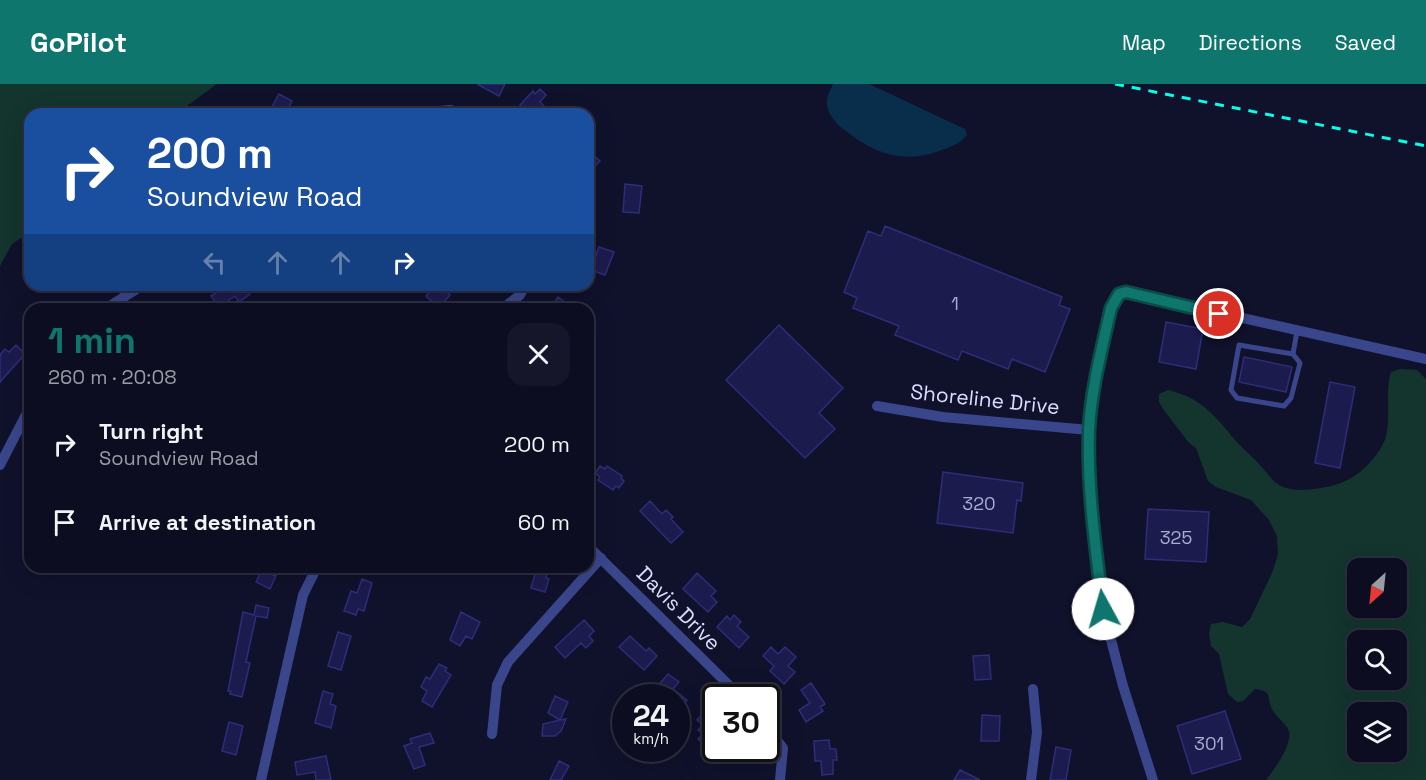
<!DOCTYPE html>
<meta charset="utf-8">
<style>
:root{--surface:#0c0d20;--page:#151629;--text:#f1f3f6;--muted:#9a9ca5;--line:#2c2d3e;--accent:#0f766e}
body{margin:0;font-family:"Space Grotesk",sans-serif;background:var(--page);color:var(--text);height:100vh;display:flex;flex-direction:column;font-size:22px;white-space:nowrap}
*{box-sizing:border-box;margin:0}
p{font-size:20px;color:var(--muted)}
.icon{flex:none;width:33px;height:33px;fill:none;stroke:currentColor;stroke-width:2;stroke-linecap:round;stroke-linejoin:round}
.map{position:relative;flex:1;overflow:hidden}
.sheet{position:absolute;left:24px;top:219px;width:570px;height:270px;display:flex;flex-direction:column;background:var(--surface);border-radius:18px;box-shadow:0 6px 24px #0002,0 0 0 2px var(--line)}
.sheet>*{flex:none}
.top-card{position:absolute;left:24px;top:24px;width:570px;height:183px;border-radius:18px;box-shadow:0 6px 24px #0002,0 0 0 2px var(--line);background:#1a4fa0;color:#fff;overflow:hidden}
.needle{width:39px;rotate:207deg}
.tools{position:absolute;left:1347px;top:474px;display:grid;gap:12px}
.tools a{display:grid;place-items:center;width:60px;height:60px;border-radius:12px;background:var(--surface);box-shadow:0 6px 24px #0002,0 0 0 2px var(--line);font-size:30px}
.speed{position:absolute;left:612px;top:600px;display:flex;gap:12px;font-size:30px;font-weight:700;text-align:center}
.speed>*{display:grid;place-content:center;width:78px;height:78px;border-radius:50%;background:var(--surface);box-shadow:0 6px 24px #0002,0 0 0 2px var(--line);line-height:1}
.speed small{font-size:15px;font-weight:400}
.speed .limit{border:3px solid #111;border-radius:9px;background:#fff;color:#111}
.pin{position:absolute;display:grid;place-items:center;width:51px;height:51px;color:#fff;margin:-26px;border:3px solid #fff;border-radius:50%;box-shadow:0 2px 6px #0007}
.me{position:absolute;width:66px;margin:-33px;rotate:354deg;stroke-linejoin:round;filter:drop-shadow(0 0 4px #0008)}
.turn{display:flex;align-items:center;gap:21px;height:126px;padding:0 24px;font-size:27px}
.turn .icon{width:78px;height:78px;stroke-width:2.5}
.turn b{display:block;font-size:42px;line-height:51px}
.lanes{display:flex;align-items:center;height:57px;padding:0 24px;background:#0003;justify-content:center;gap:30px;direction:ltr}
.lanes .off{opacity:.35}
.round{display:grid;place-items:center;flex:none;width:63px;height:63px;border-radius:18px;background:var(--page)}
.summary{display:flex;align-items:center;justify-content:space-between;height:102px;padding:0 24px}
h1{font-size:36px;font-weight:600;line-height:45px;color:var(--accent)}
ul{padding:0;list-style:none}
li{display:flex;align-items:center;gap:18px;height:78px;padding:0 24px}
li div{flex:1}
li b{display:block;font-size:22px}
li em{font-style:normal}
header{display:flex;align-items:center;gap:36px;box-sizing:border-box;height:84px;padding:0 30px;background:var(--accent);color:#fff}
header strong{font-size:28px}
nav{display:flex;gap:33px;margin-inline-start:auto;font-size:21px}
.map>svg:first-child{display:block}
.green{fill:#13352d;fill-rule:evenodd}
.water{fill:#092e4b}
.building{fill:#1c1b4d;stroke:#2d2d79;stroke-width:1.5}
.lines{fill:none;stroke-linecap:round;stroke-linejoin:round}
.lane{stroke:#3a468b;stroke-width:5}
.street{stroke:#3a468b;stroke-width:10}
.rail{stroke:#06ffe8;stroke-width:3;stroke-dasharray:9 8;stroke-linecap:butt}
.route-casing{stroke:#0a4d48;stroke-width:15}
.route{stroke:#0f766e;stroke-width:10}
.labels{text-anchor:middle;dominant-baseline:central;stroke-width:6;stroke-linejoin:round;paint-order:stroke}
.number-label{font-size:18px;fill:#aaacd2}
.street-label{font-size:21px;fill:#daddff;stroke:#10112b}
</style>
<header>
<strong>GoPilot</strong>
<nav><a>Map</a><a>Directions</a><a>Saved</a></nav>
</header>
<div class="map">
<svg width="1426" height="696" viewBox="0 0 1426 696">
<rect width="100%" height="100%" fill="#10112b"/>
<path class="green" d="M0 0H217L176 30H30V148L12 160 0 182Z
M1400 285 1417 286 1426 295V696H1266C1274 686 1295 657 1288 645 1284 638 1274 631 1271 623 1267 609 1271 608 1255 605L1243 617 1237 618 1228 610 1219 570 1211 562 1209 550 1211 540 1223 538 1242 543 1250 535 1272 489 1278 470 1277 452 1269 436 1251 416 1216 403 1208 397 1196 364 1189 359 1163 325 1159 318V310L1168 306C1202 314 1215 332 1236 357 1243 365 1252 372 1259 380 1267 388 1271 397 1281 402 1295 409 1312 405 1327 403 1351 399 1372 381 1383 360 1393 342 1384 308 1391 288ZM1358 484H1396V524H1358ZM1358 556H1396V596H1358ZM1358 628H1396V668H1358Z"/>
<path class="water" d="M833 0H869L965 45 967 51C960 60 950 63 939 67 905 80 874 70 846 47 837 41 826 29 827 17 827 11 831 5 833 0Z"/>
<path class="building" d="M477 0H505L499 12Z
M540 5 546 11 540 18 552 30H533L529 26 527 28 520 21 533 7 535 10Z
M279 10 292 17 285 30H268Z
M588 66 600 77 588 89Z
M625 100 642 102 639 129 623 128Z
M885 142 1062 213 1059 221 1070 225 1045 288 1012 275 1008 285 962 267 958 276 895 251 899 242 853 224 857 214 844 208 868 147 881 152Z
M599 163 614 168 605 191 591 186Z
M228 201H244L250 210 239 218 235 212 219 223 211 212Z
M436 201H453L447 208 450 211 439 224 426 212Z
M558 213 575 225H550Z
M1166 238 1203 245 1196 285 1159 278Z
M779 241 843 304 819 329 835 345 805 374 726 296Z
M16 261 25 270 0 298V271L5 265 9 268Z
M1244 273 1292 283 1286 308 1239 298Z
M1330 298 1355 303 1340 384 1315 379Z
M600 382 605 385 607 382 622 392 621 394 624 397 619 404 616 402 613 406 598 396 600 393 595 389Z
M943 388 1023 399 1021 417 1017 416 1013 449 937 439Z
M650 417 662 430 666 426 673 433 671 435 683 448 671 459 640 427Z
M1148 425 1209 428 1206 478 1145 475Z
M267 483H276L273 491 276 492 270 505 256 498 262 485 265 487Z
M537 483H549L546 494 549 495 545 508 531 504Z
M697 489 716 507 711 512 717 518 708 528 683 505Z
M362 495 372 499 364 527 358 525 356 531 344 527 351 507 357 509Z
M256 521 269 524 267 534 256 532 246 578 250 579 242 613 230 610 231 607H228L243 528 254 531Z
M461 528 480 538 472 555 466 552 460 562 450 556Z
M734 531 741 538 737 542 749 553 739 564 717 543 727 532 730 536Z
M584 536 594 547 589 552 593 557 586 564 581 559 565 574 555 563Z
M338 548 351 552 341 586 328 582Z
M630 552 646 567 649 564 657 572 644 586 619 563Z
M771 563 778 570 785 563 796 573 788 582 795 588 784 600 770 587 774 582 763 572Z
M989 571 991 595 975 596 973 572Z
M439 580 447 584 445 587 451 591 432 623 422 617 427 607 421 603 426 593 430 595Z
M668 590 679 598 673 605 687 616 676 628V614H665L655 605Z
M811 599 825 620 820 623 823 627 806 638 799 626 810 619 801 606Z
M323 607 333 610 330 620 336 622 331 644 315 639Z
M555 612 568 618 560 636 566 635 561 647 555 652H542L543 640 560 636 548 629Z
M711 621 716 625V630L710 636 716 641V652L706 663 698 655 703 650 698 646 703 641 697 636Z
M1225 627 1241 675 1192 690 1177 642Z
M982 631 1000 632 999 657H981Z
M229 638 243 642 236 671 222 667Z
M430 649 434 659 419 663 425 681 414 685 404 662 412 659 410 655Z
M829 656 830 665H836L837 676H833V690L822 691 821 677H815L814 657Z
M1056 663 1071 666 1066 696H1050Z
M326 672 331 696H316L315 688 297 691 295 678Z
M559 677 569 682 561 696H550Z
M960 686 980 696H954Z"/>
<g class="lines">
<path class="lane" d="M1293 270 1300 279 1291 314 1284 322 1237 314 1231 306 1239 261 1293 270 1297 247"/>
<path class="street" d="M400 30 451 26 457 30
M105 225 143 201
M502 225 520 211 525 201
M877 322 943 333 1089 346
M0 381 30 323
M588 462 742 614
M766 642 783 664 780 696
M492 650 497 601 508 578 601 474
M261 696 303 511 317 483
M1031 696 1037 648 1033 605
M1153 696 1123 602 1103 525 1092 420 1089 372 1092 322 1111 224 1115 215 1122 209H1131L1426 275"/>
<path class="rail" d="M1115 0 1426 62"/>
</g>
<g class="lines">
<g class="route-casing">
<path id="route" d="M1103 525C1096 466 1087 406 1089 346 1091 306 1102 264 1111 224L1119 210 1126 208 1219 230"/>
</g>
<use href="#route" class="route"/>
</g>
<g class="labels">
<g class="number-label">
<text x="955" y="219">1</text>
<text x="979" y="419">320</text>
<text x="1176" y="453">325</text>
<text x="1209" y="659">301</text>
</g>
<g class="street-label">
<text transform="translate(985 315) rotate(6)">Shoreline Drive</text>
<text transform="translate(679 524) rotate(45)">Davis Drive</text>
</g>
</g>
</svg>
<div class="tools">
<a><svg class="needle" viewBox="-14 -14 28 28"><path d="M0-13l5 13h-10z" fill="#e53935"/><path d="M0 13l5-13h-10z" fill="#9a9ca5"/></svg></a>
<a><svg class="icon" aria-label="search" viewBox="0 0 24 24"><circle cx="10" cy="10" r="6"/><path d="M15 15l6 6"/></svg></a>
<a><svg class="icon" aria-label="layers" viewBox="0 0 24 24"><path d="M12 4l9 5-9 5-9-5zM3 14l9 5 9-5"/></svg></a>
</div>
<div class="speed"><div>24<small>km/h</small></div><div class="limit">30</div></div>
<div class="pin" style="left:1219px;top:230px;background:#d93025"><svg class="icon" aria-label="arrive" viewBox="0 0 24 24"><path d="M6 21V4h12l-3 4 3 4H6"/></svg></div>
<svg class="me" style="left:1103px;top:525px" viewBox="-20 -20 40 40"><circle r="19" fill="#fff"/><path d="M0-13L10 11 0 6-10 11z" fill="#0f766e"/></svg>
<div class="top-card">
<div class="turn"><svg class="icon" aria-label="right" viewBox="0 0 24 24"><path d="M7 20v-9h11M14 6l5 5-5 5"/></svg><div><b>200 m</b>Soundview Road</div></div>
<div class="lanes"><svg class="icon off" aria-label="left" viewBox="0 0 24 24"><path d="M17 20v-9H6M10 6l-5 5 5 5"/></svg><svg class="icon off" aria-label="ahead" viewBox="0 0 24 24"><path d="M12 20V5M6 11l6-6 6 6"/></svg><svg class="icon off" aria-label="ahead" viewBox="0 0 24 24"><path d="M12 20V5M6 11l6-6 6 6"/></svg><svg class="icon" aria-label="right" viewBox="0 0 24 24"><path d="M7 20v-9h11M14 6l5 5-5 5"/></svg></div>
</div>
<section class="sheet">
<div class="summary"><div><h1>1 min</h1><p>260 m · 20:08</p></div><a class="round"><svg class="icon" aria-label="close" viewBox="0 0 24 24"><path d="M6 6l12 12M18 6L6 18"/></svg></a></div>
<ul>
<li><svg class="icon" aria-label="right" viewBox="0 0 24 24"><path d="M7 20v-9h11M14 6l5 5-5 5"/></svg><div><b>Turn right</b><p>Soundview Road</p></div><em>200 m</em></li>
<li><svg class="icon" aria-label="arrive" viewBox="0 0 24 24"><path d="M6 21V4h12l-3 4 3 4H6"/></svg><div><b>Arrive at destination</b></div><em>60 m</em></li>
</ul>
</section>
</div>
